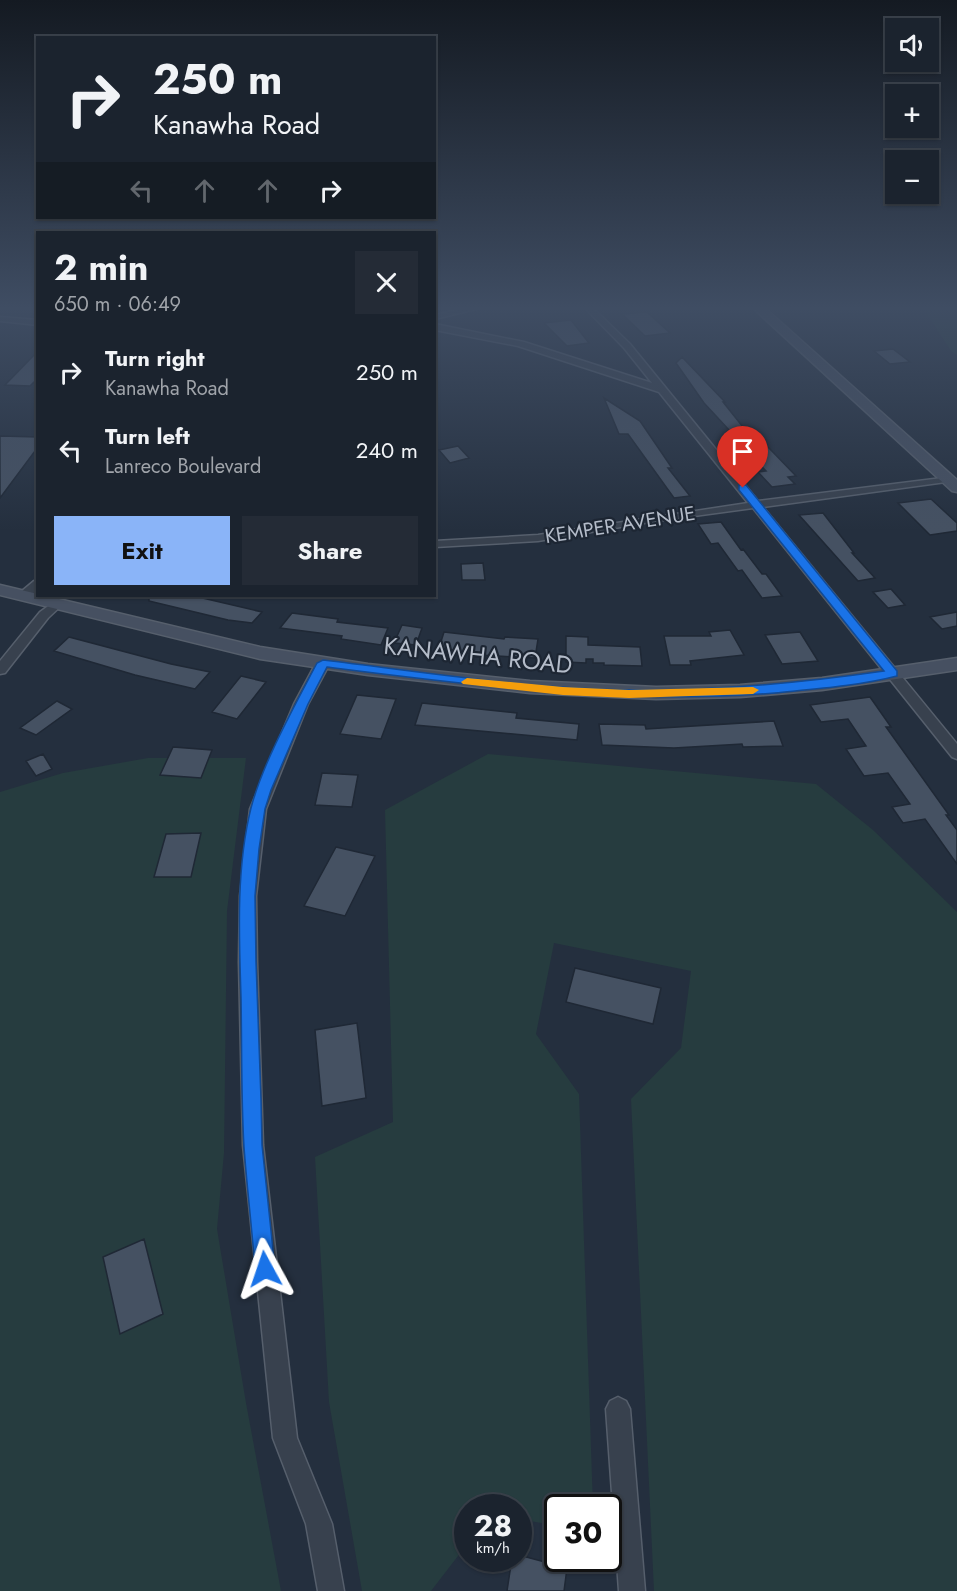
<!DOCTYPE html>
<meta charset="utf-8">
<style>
:root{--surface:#1b232e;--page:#242b36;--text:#f1f3f6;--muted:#a0a4aa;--line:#39404a;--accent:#8ab4f8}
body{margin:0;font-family:Jost,sans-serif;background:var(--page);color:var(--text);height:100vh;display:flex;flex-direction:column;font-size:22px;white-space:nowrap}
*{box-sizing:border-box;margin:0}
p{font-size:20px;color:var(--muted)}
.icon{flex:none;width:33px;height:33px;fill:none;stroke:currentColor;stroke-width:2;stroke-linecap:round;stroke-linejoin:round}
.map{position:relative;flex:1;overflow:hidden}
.details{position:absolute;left:36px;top:231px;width:400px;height:366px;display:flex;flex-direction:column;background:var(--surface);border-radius:0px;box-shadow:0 2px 4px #0004,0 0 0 2px var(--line)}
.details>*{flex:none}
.hud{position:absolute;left:36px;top:36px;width:400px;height:183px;border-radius:0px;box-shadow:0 2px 4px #0004,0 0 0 2px var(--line);background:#1b232e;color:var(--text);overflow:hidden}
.controls{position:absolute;left:885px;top:18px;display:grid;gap:12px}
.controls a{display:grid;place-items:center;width:54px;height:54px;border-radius:0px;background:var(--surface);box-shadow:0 2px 4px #0004,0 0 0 2px var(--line);font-size:30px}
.speed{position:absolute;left:454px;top:1494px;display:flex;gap:12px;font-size:30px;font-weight:700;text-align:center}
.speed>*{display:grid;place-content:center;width:78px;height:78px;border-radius:50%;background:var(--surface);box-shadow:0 2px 4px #0004,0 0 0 2px var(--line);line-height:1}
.speed small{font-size:15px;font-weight:400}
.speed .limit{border:3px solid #111;border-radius:9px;background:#fff;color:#111}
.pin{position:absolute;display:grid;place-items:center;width:51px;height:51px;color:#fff;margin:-62px -26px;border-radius:50% 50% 50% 0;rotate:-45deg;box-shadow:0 0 6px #0007}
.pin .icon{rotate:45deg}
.me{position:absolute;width:66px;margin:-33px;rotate:355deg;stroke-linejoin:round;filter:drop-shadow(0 0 4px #0008)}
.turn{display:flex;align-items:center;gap:21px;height:126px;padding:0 18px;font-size:27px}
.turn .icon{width:78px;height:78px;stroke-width:2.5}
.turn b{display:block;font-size:42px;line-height:51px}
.lanes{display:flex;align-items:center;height:57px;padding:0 18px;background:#0003;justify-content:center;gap:30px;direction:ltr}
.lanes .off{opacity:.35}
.round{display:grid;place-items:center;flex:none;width:63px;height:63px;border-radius:0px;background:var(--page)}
.overview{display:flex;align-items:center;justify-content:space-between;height:102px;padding:0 18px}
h1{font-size:36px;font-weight:700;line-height:45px}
.primary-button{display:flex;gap:12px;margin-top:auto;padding:12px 18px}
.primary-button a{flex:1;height:69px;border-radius:0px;background:var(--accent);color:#111;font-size:24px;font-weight:700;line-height:69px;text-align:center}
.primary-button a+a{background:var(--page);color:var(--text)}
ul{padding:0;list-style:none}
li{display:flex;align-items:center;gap:18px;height:78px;padding:0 18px}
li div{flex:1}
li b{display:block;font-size:22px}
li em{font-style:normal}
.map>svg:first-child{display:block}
.green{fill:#263c3f}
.building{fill:#455162;stroke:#1f2835;stroke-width:1.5}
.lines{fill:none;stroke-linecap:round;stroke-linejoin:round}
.street-casing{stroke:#565f6c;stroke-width:3}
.secondary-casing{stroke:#565f6c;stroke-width:3}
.street{fill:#38414e;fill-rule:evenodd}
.secondary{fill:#465061;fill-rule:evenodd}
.route{fill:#1a73e8;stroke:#114b97;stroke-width:1.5}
.slow{fill:#f59e0b}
.labels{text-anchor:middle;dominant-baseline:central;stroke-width:4.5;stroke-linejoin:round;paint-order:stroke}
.far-street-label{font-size:20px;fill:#b4bcc9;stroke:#1d2633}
.street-label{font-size:24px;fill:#b4bcc9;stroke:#1d2633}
</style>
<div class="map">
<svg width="957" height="1591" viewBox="0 0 957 1591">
<rect width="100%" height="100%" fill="#242f3e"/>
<path class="green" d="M924 309H957V355L951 351Z
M488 754 816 784 873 830 957 912V1591H654L631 1099 681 1048 691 971 554 943 536 1034 579 1094 593 1507 558 1508V1526L519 1519V1508H468V1543L431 1591H362L329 1402 315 1157 393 1122 385 810Z
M148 758H246L227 911 224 1153 217 1229 246 1403 281 1591H0V792L63 773Z"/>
<path class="building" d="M647 312 670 333 645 336 622 314Z
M571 320 589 343 567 346 544 323Z
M893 349 910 362 890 364 874 351Z
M38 351V378L30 386 5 385Z
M682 357 725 402H723L751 437 743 445 704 403 676 363Z
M604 398 640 421 672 468H668L690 496 674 498 628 434H619Z
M0 436 38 437V447L0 498Z
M458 446 469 458 450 463 439 450Z
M768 447 796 476 788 477 795 484 772 487 758 472 766 471 746 450Z
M931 499 957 523V531L930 535 898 503Z
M823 513 854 553H852L875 578 858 581 799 515Z
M721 522 741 550 743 549 762 574H766L782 596 762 598 742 570 738 571 718 543 711 544 698 524Z
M483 563 485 580H462L461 564Z
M891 589 905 605 888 608 873 592Z
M149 596H194L262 612 252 623 228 620 149 601Z
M957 612V626L942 629 930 617Z
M292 613 338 619 337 622 388 628 381 645 341 639 342 636 280 628Z
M402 625 422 628 416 645 394 643Z
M730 630 744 655 690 661 691 665H670L664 636H711L709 632Z
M444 632 504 639 505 637 538 639 535 658 480 655 439 648Z
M800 632 818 661 782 664 765 635Z
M566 636 588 637V645L640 647 642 666 604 665V663H593V659H586V663L566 662Z
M69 637 171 664 210 672 195 689 135 675 54 651Z
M241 676 266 682 237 719 212 712Z
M357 695 396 699 381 739 340 734Z
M870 697 891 727H886L949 815H946L957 830V864L925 819 903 823 892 807 910 804 888 773 864 776 846 749 866 746 848 719 821 722 810 705Z
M57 701 72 709 36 735 20 728Z
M422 703 517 713 516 718 579 724 577 740 415 725Z
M774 721 783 746 743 747 742 744 674 748 602 745 599 724 645 725 646 729Z
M173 747 212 750 201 778 160 775Z
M43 754 52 769 36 776 26 761Z
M322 773 358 775 352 807 315 805Z
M201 833 191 877H154L166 834Z
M336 847 375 856 345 916 304 906Z
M575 968 661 988 653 1024 566 1002Z
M357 1023 366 1098 322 1106 315 1030Z
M144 1239 163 1314 120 1334 103 1257Z
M519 1555 567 1568 564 1591H507L512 1558H519Z"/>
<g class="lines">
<g class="street-casing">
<path id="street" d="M462 309H476L435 319V315Z
M586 309H594L630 344 758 501 950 477V481L946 482 763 507 957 744V759L952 757 753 508 650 522 538 541 435 547V541L538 535 748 503 659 392 518 346 435 330V324L524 342 652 383 624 348Z
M0 317 38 320V325L0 321Z
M34 581H38V591L30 597H22V591Z
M58 599 64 603 48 618 5 673 0 674V661L40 612Z
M323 659 330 663 308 704 266 809 256 896 257 962 263 1145 297 1438 332 1524 344 1591H318L306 1524 273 1438 243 1145 239 962 240 896 250 809 294 704 316 663Z
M618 1397 626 1401 630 1409 645 1591H619L606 1409 610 1401Z"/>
</g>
<g class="secondary-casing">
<path id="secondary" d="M754 309H766L957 480V492L952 491Z
M0 585 260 647 368 664 530 681 656 687 740 685 822 678 957 658V670L822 690 740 697 656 699 530 693 368 675 260 659 0 595Z"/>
</g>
<use href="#street" class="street"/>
<use href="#secondary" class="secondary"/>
</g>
<linearGradient id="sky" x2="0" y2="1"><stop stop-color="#141a22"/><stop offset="0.58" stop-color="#3f4d63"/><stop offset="1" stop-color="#3f4d63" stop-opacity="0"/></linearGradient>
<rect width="957" height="531" fill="url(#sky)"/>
<path class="route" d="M739 485H746L897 671V676C858 686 815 689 775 693 624 705 477 686 327 667L308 704 271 790 265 809 259 849 255 896 256 962 261 1099 262 1145 275 1269 272 1276 265 1279 258 1276 255 1269C252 1228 247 1188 244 1147 241 1097 242 1047 241 997 239 935 236 868 251 808 263 762 295 705 317 663L323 660C425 672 528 689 631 690 716 691 800 683 884 671L739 490Z"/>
<path class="slow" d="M467 678 563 687 629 690 753 687 759 690 753 694 629 698 563 695 463 684 461 682Z"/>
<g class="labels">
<g class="far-street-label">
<text transform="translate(620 525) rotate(-9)">KEMPER AVENUE</text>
</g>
<g class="street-label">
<text transform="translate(478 655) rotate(6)">KANAWHA ROAD</text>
</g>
</g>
</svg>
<div class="controls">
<a><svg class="icon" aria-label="sound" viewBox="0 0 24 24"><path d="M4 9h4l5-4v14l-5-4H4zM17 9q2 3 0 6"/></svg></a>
<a>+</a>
<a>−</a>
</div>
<div class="speed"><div>28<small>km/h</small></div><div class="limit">30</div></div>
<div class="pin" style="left:743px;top:488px;background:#d93025"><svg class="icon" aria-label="arrive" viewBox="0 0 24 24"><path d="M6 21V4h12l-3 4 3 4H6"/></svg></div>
<svg class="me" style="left:265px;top:1269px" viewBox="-20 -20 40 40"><path d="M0-17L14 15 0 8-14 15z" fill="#1a73e8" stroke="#fff" stroke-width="4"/></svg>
<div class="hud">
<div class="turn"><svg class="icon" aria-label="right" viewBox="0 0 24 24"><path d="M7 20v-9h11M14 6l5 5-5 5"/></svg><div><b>250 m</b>Kanawha Road</div></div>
<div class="lanes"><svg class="icon off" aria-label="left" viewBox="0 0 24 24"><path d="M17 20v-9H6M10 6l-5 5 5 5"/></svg><svg class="icon off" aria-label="ahead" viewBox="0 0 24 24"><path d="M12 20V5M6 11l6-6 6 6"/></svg><svg class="icon off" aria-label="ahead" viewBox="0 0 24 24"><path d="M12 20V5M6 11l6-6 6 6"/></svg><svg class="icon" aria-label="right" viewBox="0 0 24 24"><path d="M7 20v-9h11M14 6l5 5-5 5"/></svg></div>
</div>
<section class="details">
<div class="overview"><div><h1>2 min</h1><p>650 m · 06:49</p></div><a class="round"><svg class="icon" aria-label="close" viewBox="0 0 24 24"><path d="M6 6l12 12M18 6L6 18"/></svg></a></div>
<ul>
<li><svg class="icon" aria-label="right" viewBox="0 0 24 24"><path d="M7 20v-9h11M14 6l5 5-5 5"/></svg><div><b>Turn right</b><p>Kanawha Road</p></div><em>250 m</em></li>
<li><svg class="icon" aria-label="left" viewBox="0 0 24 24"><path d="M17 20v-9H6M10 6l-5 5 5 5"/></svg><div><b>Turn left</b><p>Lanreco Boulevard</p></div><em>240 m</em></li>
</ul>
<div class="primary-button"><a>Exit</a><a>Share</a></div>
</section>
</div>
